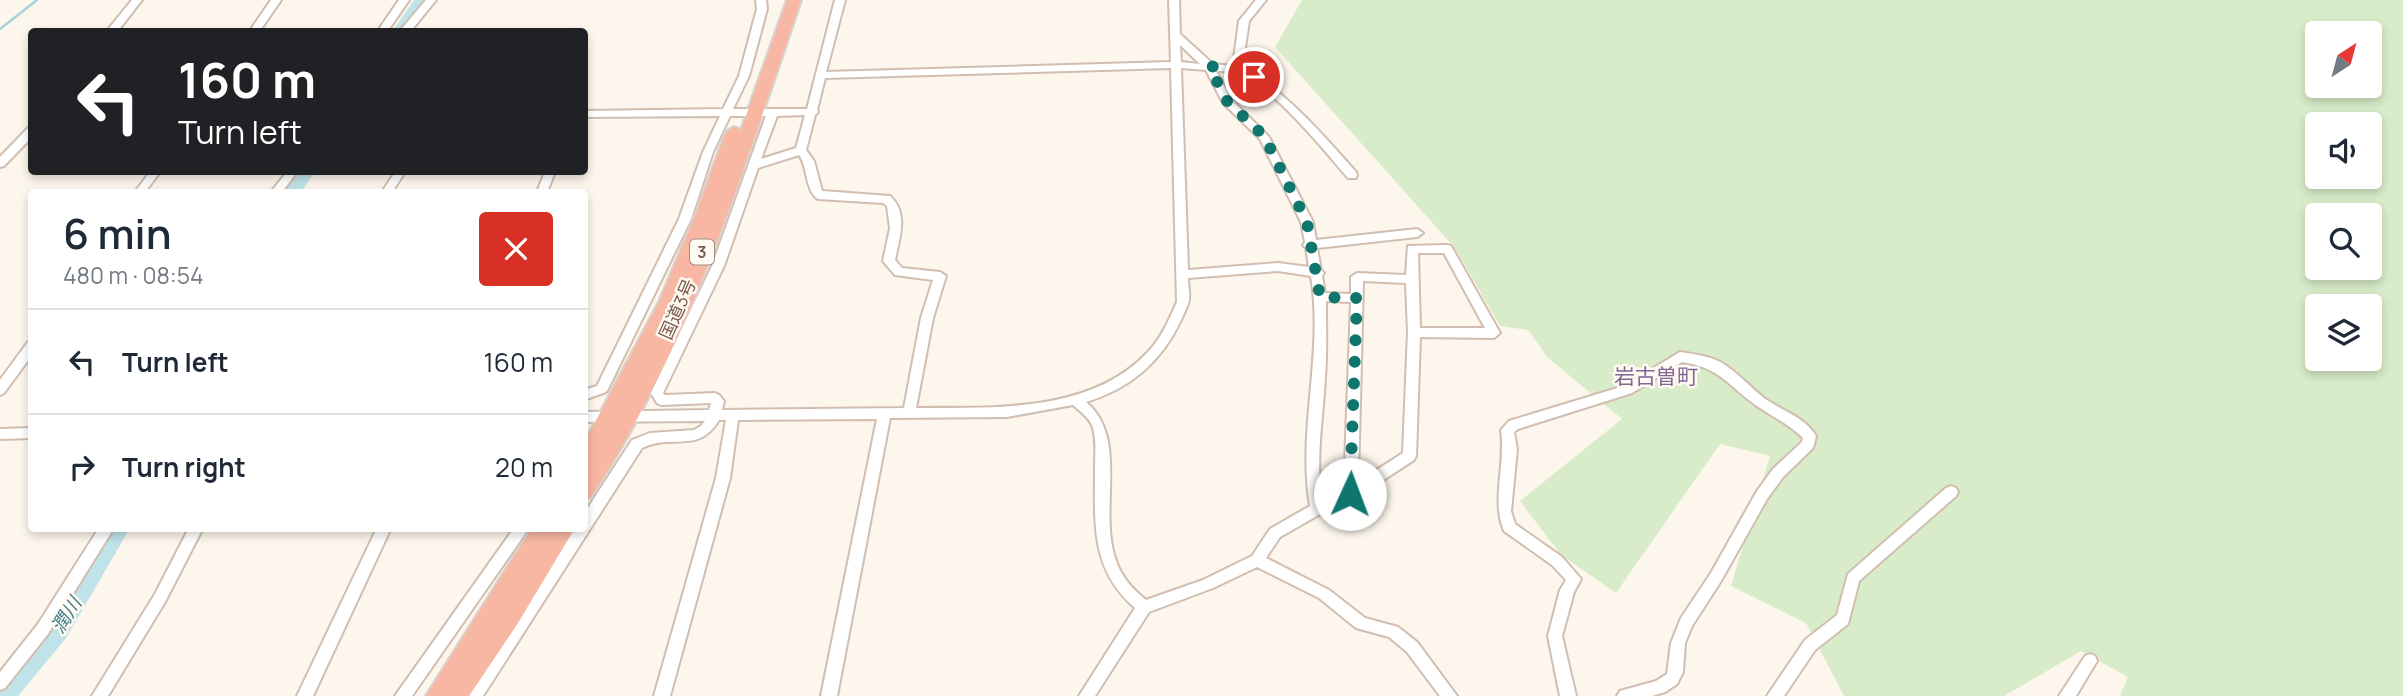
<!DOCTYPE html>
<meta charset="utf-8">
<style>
:root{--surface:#fff;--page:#f2f2f3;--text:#1f2937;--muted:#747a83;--line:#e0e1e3}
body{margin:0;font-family:Manrope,"Noto Sans JP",sans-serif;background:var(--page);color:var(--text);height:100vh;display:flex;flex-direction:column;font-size:26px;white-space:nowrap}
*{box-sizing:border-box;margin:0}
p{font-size:23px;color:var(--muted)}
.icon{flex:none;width:38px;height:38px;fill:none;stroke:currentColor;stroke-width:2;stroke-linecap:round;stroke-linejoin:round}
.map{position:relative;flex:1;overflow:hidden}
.side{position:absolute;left:28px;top:189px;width:560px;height:343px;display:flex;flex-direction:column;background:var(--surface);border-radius:7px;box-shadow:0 4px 10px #0003}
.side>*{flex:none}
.guide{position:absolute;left:28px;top:28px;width:560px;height:147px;border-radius:7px;box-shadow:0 4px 10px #0003;background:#202124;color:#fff;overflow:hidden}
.needle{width:46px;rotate:36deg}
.fabs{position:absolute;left:2305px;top:21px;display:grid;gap:14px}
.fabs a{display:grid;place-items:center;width:77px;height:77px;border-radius:7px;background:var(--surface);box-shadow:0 4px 10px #0003;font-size:35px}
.pin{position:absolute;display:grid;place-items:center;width:60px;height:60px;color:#fff;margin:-30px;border:4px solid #fff;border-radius:50%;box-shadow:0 2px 7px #0007}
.me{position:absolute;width:77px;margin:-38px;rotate:2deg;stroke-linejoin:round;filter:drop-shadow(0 0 5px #0008)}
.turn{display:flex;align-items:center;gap:24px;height:147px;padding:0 35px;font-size:32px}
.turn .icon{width:91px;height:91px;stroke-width:2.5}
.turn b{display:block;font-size:49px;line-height:60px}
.round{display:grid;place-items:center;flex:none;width:74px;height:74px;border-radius:7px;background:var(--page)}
.headline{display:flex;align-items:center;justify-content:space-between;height:119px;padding:0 35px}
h1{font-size:42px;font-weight:600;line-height:52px}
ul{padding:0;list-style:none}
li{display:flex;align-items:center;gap:21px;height:105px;padding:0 35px;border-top:2px solid var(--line)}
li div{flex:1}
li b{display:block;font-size:26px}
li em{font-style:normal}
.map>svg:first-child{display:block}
.green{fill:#d8ecc9;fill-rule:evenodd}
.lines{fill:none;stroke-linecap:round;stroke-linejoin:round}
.stream{stroke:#a5d3da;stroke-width:2.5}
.river{fill:#bfe3e8;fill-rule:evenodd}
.minor-casing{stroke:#d1beb0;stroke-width:4}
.highway-casing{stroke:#dad1cd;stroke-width:4}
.minor{fill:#fff;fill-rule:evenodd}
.highway{fill:#f7b7a3;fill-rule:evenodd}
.route{stroke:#0f766e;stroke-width:12;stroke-dasharray:0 21.6}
.labels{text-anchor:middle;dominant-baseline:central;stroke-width:5;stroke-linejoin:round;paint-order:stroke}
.shield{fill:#fffaf3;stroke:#a28b7f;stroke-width:2}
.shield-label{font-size:16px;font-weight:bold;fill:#7a5c4d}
.street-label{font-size:18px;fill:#7a5c4d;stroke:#fffaf3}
.water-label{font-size:19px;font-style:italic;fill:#437c86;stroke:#fffaf3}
.quarter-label{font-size:21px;fill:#846695;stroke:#fffaf3}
</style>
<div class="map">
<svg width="2403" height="696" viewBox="0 0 2403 696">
<rect width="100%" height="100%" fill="#fdf6ec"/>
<path class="green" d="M1302 0H2403V696H2120L2128 677 2081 651 2004 696H1844L1806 623 1731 586 1770 456 1720 444 1616 593 1561 555 1520 501 1622 419 1547 357 1528 330 1500 326 1455 248 1275 47ZM2317 33H2370V86H2317ZM2317 124H2370V177H2317ZM2317 215H2370V268H2317ZM2317 306H2370V359H2317Z"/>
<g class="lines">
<path class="stream" d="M0 29 37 0"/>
<path class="river" d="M414 0H429L407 32H392Z
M297 172H315L301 192H284Z
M107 528H130L66 638 18 696H0V683L50 624Z"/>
<g class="minor-casing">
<path id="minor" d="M132 0H142L117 32H106Z
M271 0H281L259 32H249Z
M399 0H409L387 32H377Z
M426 0H436L410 32H399Z
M756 0H766L767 9 749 76 733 109H807L835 0H845L826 72 1171 62 1169 0H1179L1180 34 1213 64 1233 66 1239 21 1256 0H1266L1249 21 1242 68C1288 93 1321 133 1356 172L1357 175 1356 178H1348C1325 151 1267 79 1233 72 1228 71 1222 71 1216 71L1231 99 1269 137 1313 222 1316 240 1417 229 1423 233 1417 237 1317 248 1321 270 1324 273 1322 276 1325 293 1351 294V277L1357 273 1406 275 1408 246 1447 245 1451 246 1500 333 1494 338 1420 337 1416 456 1414 460 1356 498 1322 513 1280 537 1266 558 1329 590 1365 618 1398 627 1417 642 1457 696H1440L1407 652 1389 637 1356 628 1319 598 1257 567 1213 588 1149 612 1095 696H1079L1135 608C1090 569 1095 523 1095 468 1095 454 1097 438 1092 425 1088 417 1080 411 1073 405L1007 417 890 418 837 696H821L877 419 738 420 730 478 670 696H654L716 478 726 420H719C698 455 672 433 642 448L483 696H467L575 528H584V514L632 440 650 433 694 430 701 426 705 421 584 422V412L709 410 711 403 661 405 657 403 651 393 712 266 766 116H730L713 152 691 219 608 389 606 392 584 400V390L597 386 679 219 703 152 720 116 584 117V111L723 109 739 76 757 9ZM1180 45 1200 64 1181 62ZM1171 68 1177 302C1169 320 1161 339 1147 353 1089 414 993 407 916 408L933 318 946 276 940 272 902 268 895 260C899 239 909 213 890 196L822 191 814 161 806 150 815 115 818 112 817 110 825 78ZM1181 68 1206 70 1223 103 1260 139 1301 222 1305 242 1303 245 1306 248 1309 267 1278 263 1188 270ZM805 115 796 148 761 159 777 116ZM799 155C808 167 805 190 818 199L883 203 887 206 890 228 883 261 895 275 933 280 921 318 904 408 722 410 724 401 719 395 715 393 665 395 663 393 724 266 758 168ZM1418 253H1444L1485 328H1420ZM1278 271 1311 276C1324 353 1297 430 1310 506L1270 529 1252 556 1203 580 1146 600C1136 592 1127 583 1121 572 1092 520 1133 442 1086 402 1130 389 1162 361 1181 320 1184 313 1188 306 1189 300 1190 293 1188 285 1188 278ZM1363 281 1406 283 1408 332 1403 453 1358 482ZM1326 301 1351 302 1344 491 1322 501C1315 459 1323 419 1325 377 1327 352 1326 327 1326 301Z
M32 127V137L4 166 0 167V157L28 128Z
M150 172H160L145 192H135Z
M287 172H297L282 192H271Z
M395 172H405L392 192H382Z
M545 172H555L547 192H537Z
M32 341V355L4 393 0 395V380L28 342Z
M1680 352C1694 354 1709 356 1722 363 1737 372 1750 387 1764 398 1782 411 1805 417 1816 436L1813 448 1783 477 1767 499 1721 581 1692 626 1685 643 1683 672 1677 684 1665 692 1652 696H1617L1620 691 1656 681 1667 674 1671 643 1681 618 1711 573 1757 491 1773 469 1802 442 1803 438C1789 424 1773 417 1757 406 1727 385 1721 368 1682 362L1632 393 1518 429 1514 432 1517 449 1511 511 1515 524 1562 557 1581 579 1574 592 1562 636 1576 696H1560L1548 636 1560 590 1566 580 1552 565 1504 531C1491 501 1506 464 1501 430L1509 421 1624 386Z
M32 428V438L0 439V429Z
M1951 486 1956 488 1958 492 1956 496 1859 581 1848 624 1815 650 1784 696H1767L1805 640 1837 615 1848 574 1946 488Z
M99 528H114L48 634 5 688 0 690V672L38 624Z
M189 528H203L165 602 108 696H92L155 594Z
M377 528H391L313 696H297Z
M514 528H529L412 696H395Z
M2090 654 2095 656 2097 661 2076 696H2059L2085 656Z"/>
</g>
<g class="highway-casing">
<path id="highway" d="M787 0H801C753 141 708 287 637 419 623 446 607 471 591 497L584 500V443L659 302 695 216 726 132 734 127 741 130Z
M532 528H575L518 623 469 696H426Z"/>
</g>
<use href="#minor" class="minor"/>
<use href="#highway" class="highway"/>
</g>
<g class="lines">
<path class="route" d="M1254 77 1237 69 1209 66 1227 101 1264 136 1307 222 1320 297 1357 298 1350 494"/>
</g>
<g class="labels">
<rect class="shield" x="690" y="239.5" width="24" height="25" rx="5"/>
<g class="shield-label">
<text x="702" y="252">3</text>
</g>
<g class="street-label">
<text transform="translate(677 309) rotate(-66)">国道3号</text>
</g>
<g class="water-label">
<text transform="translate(66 615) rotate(-58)">潤川</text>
</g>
<g class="quarter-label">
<text x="1656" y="376">岩古曽町</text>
</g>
</g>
</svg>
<div class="fabs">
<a><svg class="needle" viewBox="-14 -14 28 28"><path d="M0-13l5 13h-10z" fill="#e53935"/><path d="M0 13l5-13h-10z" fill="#747a83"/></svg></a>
<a><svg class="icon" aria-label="sound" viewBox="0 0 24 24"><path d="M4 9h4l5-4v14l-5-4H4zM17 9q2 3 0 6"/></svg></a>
<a><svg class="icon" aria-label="search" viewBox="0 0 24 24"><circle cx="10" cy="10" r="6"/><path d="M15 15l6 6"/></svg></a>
<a><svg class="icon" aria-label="layers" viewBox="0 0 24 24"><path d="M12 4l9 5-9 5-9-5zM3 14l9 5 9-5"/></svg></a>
</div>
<div class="pin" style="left:1254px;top:77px;background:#d93025"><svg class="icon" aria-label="arrive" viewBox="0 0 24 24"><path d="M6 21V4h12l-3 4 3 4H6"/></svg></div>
<svg class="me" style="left:1350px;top:494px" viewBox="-20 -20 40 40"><circle r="19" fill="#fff"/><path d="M0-13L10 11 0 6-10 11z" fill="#0f766e"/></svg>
<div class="guide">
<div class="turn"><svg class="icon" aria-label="left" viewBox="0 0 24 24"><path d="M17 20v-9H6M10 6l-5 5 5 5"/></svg><div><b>160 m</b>Turn left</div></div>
</div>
<section class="side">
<div class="headline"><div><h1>6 min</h1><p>480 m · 08:54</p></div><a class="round" style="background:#d93025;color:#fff"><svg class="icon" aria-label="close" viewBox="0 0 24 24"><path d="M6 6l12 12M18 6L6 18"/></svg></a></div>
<ul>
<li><svg class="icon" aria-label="left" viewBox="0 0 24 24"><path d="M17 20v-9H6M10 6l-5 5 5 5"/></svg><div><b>Turn left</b></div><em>160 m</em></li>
<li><svg class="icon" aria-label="right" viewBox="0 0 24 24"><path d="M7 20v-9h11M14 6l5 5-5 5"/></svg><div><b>Turn right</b></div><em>20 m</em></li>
</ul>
</section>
</div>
